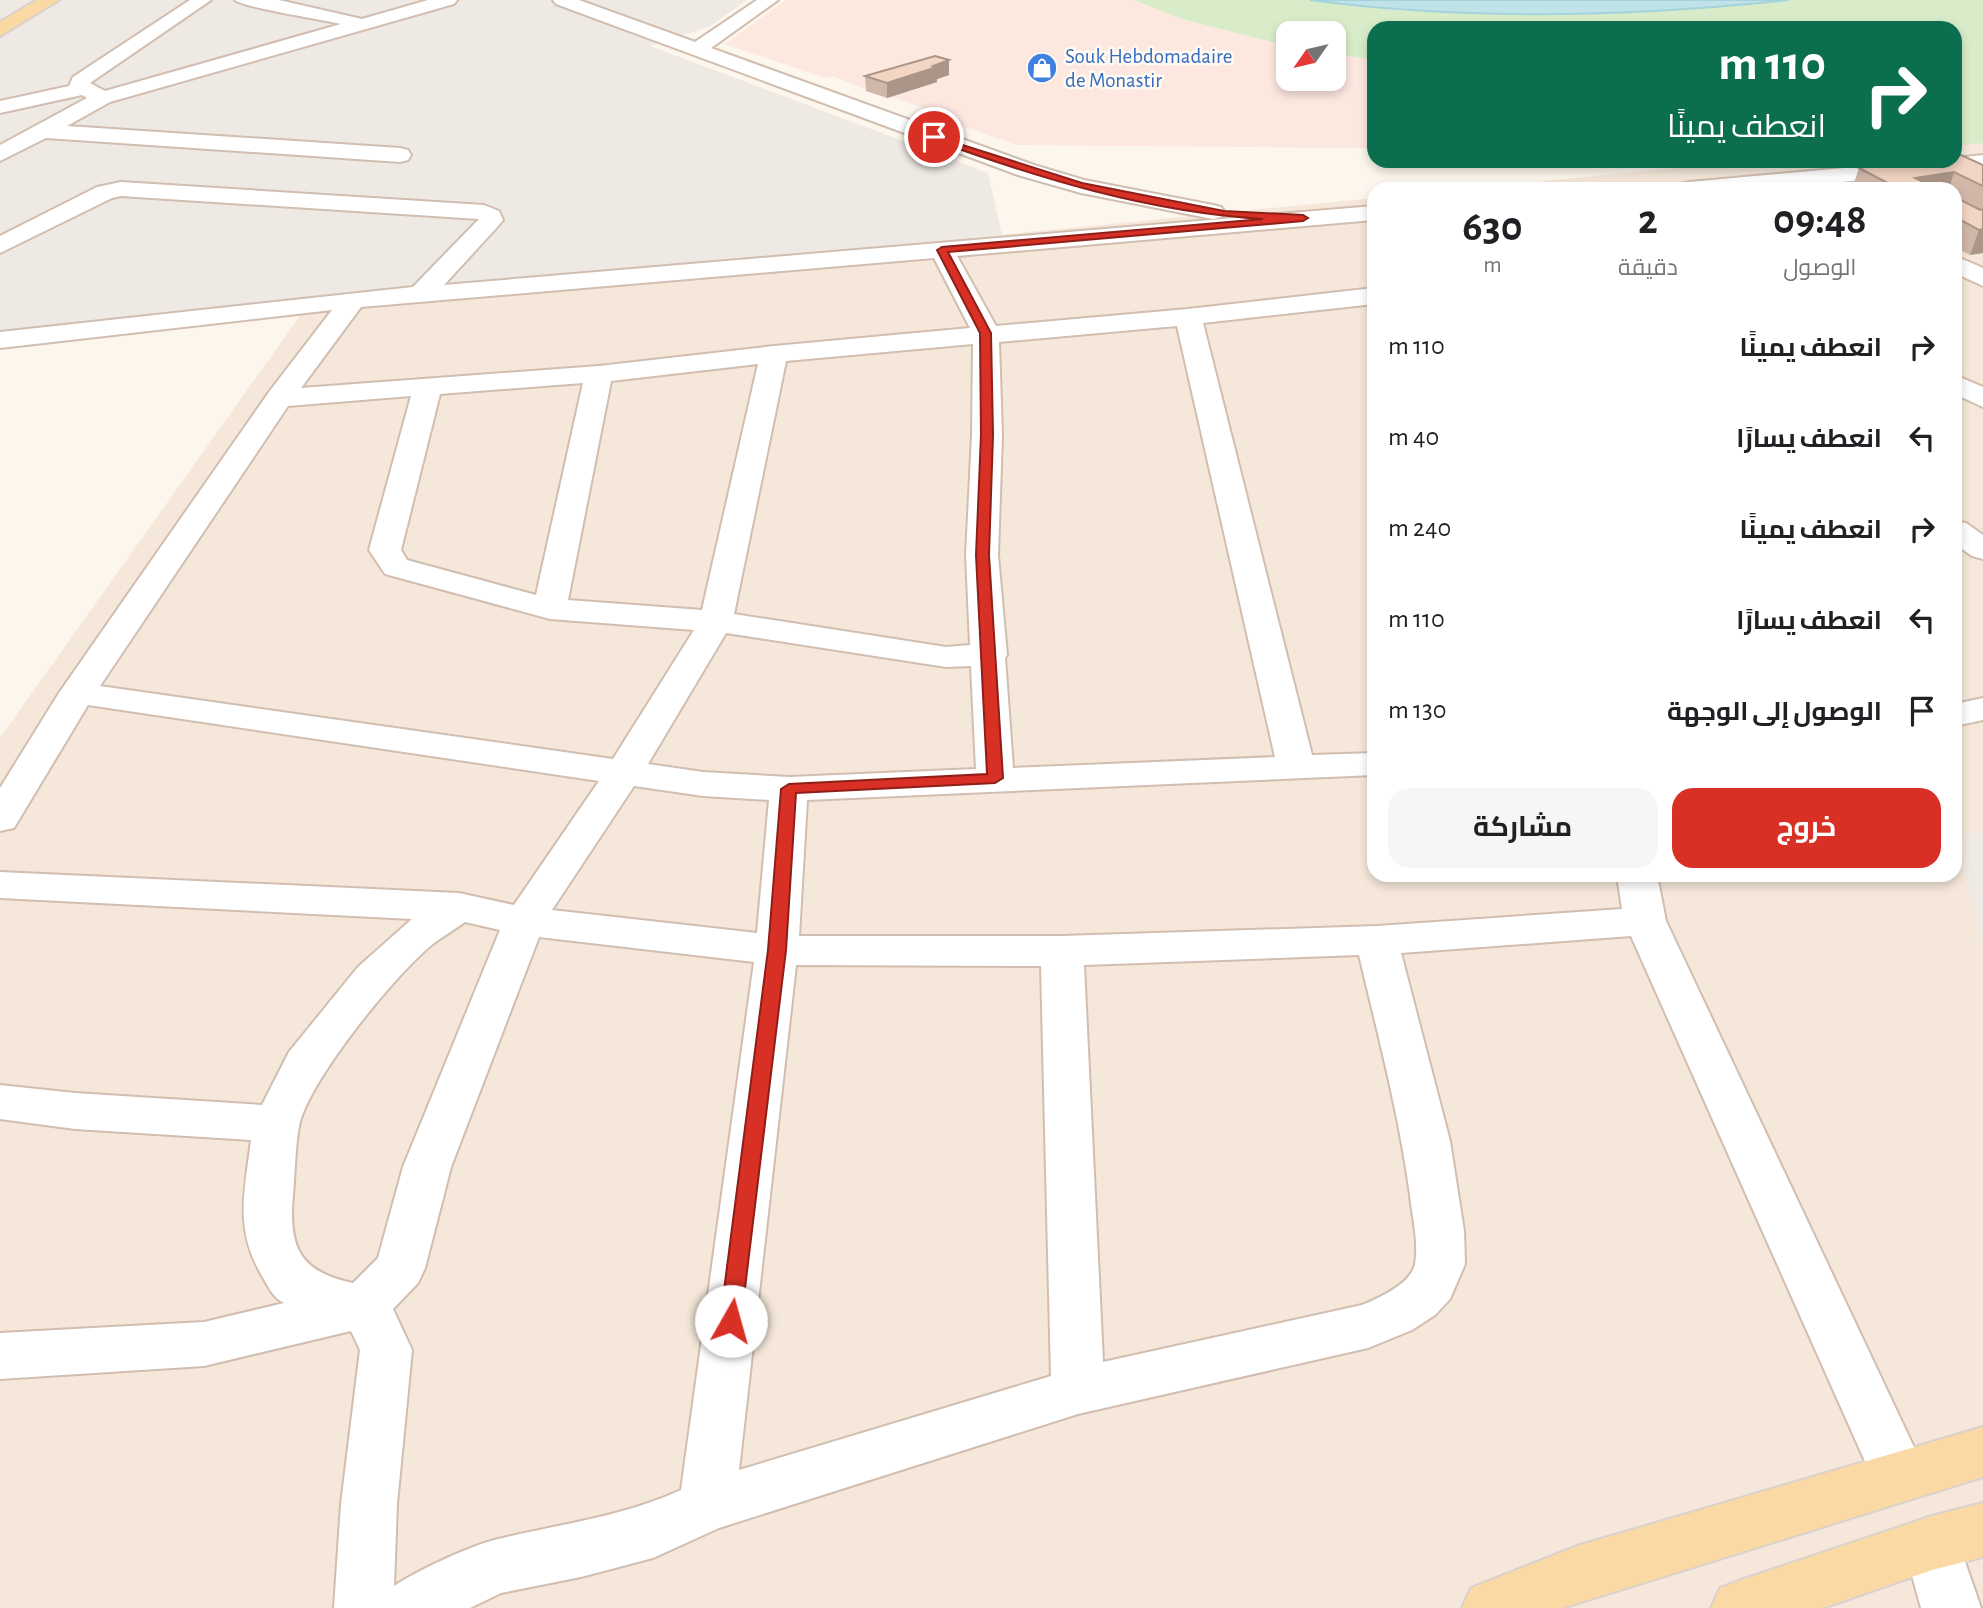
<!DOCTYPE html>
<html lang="ar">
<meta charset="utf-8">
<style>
:root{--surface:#fff;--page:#f6f6f6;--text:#202124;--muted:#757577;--accent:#d93025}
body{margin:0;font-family:"Alegreya Sans",Cairo,sans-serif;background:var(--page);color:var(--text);direction:rtl;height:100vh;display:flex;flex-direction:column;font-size:26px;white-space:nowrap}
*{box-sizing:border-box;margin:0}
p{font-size:23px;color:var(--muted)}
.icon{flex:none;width:38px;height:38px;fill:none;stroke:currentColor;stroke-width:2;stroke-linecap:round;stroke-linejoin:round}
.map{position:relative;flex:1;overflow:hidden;direction:ltr}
.panel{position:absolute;left:1367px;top:182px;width:595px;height:700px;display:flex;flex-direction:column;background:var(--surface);border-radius:21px;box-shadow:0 4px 10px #0003;direction:rtl}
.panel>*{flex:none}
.banner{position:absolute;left:1367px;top:21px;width:595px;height:147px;border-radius:21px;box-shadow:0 4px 10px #0003;direction:rtl;background:#0b6e4f;color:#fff;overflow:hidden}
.needle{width:46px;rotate:236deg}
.controls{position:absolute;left:1276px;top:21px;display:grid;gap:14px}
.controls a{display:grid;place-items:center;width:70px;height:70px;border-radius:14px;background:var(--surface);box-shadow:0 4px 10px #0003;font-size:35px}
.pin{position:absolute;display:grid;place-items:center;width:60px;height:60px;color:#fff;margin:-30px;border:4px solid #fff;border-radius:50%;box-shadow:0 2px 7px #0007}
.me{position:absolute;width:77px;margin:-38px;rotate:7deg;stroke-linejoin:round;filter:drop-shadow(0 0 5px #0008)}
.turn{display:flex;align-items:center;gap:24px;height:147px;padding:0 21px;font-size:32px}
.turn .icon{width:91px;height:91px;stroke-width:2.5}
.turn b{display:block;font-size:49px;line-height:60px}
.eta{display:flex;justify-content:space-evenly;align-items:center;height:119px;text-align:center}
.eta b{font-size:42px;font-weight:700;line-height:49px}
.cta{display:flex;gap:14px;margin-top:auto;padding:14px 21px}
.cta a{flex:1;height:80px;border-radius:21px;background:var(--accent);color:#fff;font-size:28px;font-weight:700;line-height:80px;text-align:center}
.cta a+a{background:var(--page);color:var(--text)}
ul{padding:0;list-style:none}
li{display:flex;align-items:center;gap:21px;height:91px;padding:0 21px}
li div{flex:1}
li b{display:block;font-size:26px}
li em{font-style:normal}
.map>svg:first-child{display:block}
.residential{fill:#f5e8da}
.commercial{fill:#fde8e0}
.industrial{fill:#efe9e4}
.green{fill:#d8ecc9}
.water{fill:#bfe3e8;stroke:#a5d3da;stroke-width:2}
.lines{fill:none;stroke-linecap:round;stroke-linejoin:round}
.minor-casing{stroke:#d1beb0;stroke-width:4}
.major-casing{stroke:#dad1cd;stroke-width:4}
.minor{fill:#fff;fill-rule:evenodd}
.major{fill:#fbd9a5;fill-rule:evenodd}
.wall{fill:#d1b7a8}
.shaded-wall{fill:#aa9588}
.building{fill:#f3d5c3;stroke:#aa9588;stroke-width:2}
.route{fill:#d93025;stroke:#8d1f18;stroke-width:2}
.labels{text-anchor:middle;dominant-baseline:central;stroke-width:5;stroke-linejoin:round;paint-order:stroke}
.far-shop-label{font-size:21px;fill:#366cbe;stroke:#fffaf3;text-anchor:start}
</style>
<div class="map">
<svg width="1983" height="1608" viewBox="0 0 1983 1608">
<rect width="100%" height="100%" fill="#fdf6ec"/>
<path class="residential" d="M1983 137V1608H0V738L309 303 1374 198V875H1955V189H1463L1744 161H1955V140Z"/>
<path class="commercial" d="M786 0H1134L1182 19 1288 46V79H1334V54L1374 60V148L1017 145 924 113 930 110 892 97 887 98 833 76 825 78 725 44Z"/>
<path class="industrial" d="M0 0H747L709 27 650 46 988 173 1002 235 309 303 0 339Z
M1983 831V947L1955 836Z"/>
<path class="green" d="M1134 0H1309L1396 10 1484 14H1616L1789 0H1983V143L1955 146V28H1374V60L1334 54V33H1288V46L1182 19Z"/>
<path class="water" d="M1310 0H1789C1630 17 1468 21 1310 0Z"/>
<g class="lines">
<g class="minor-casing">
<path id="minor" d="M190 0H211L90 83 105 91 341 24C325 20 241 7 235 0H279L362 19 428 0H457L454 4 110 102 67 126 400 148 408 150 411 155 408 160 400 162 46 138 0 161V145L87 98 82 95 0 113V101L69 86 73 77Z
M553 0H579L695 42 757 0H778L711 48 1034 165 1084 180 1213 205 1221 207 1225 212 1221 217 1213 219 1081 193 1018 175 556 4Z
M1983 155V169L1763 189H1678L1681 184 1689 182 1921 161H1955V158Z
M121 182 484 205 499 211 503 220 499 225 444 285 1374 206V220L957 256 996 326 1188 309 1374 288V304L1203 323 1312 755 1374 753V775L807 800 799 936H1062L1377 926 1622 909 1617 875H1657L1666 921 1928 1477 1920 1495 1900 1502 1880 1495 1631 936 1401 953 1450 1141 1464 1231 1465 1264 1450 1299 1435 1315 1412 1330 1368 1348 1078 1414 719 1528 653 1558 581 1577 501 1593 470 1608H334L341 1504 360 1350 351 1331 204 1366 0 1379V1333L204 1322 284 1303C272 1297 268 1286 261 1274 234 1228 245 1190 251 1140L75 1129 0 1119V1085L75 1093 262 1105 289 1052 358 967 412 919 0 898V872L459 893 514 905 599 781 88 705 14 828 0 831V788L59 693 269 392 332 310 0 348V332L413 287 479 219 121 196 112 198 0 253V236L97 187ZM934 258 970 328 774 346 599 366 301 388 361 307ZM1177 326 1275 757 1013 768 1005 658 1007 655 998 555 1002 435 999 342ZM973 344 972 435 966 555 970 645 946 647 734 614 786 361ZM758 364 702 610 568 600 611 381ZM583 383 536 595 407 560 401 550 440 394ZM411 396 369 550 385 574 550 619 694 630 613 759 100 686 288 406ZM726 633 946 667 971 666 976 769 789 777 703 772 648 764ZM634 786 703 796 769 800 757 933 552 910ZM465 922 500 930 403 1167 378 1258 353 1283C301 1272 288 1249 293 1195 295 1173 295 1149 299 1126 308 1081 397 972 434 943 444 936 455 929 465 922ZM539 937 754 962 681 1490C622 1517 560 1524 498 1539 470 1546 418 1570 394 1586L397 1504 412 1350 393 1309 418 1283 425 1268 451 1167ZM1359 955C1378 1035 1399 1114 1410 1195 1412 1216 1419 1242 1415 1264 1411 1284 1379 1298 1362 1305L1103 1362 1084 965ZM796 965 1041 966 1051 1376 739 1470Z
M1955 256 1983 268V286L1955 273Z
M1955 375 1983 387V407L1955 394Z
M1955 521 1966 523 1983 535V559L1972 556 1955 544Z
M1983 698V720L1955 726V704Z
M1932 1516 1952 1524 1981 1608H1921L1903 1543 1912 1524Z"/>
</g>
<g class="major-casing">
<path id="major" d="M37 0H59L0 36V22Z
M1983 1427V1477L1562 1608H1462L1471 1588 1577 1546Z
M1983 1503V1557L1932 1570 1823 1608H1711L1720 1588 1741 1580 1932 1516Z"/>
</g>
<use href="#minor" class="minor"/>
<use href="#major" class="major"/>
</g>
<path class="wall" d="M949 75 937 79V82L887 98 866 91 865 76Z
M1983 165V253L1970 255 1955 247V189H1852L1859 168Z"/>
<path class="shaded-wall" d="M949 60V75L937 79V82L887 98V83Z
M1954 172 1949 189H1912L1915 178Z
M1983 229V253L1970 255 1979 230Z"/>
<path class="building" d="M935 56 949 60 933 66 937 67 887 83 865 76Z
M1955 154H1959L1983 165V186L1954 172 1915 178 1938 189H1899L1859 168 1910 161H1955Z
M1955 197 1980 210 1983 209V229L1979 230 1955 217Z"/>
<path class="route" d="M931 135 1082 183 1224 211 1303 215 1308 218 1303 221 948 252 991 333 993 435 989 555 1003 778 995 783 796 793 786 950 741 1321 738 1327 731 1330 723 1327 720 1321 768 950 781 789 789 784 987 774 976 555 981 435 980 333 937 250 942 247 1263 219C1148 212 1038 178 931 139Z"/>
<defs>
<g id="shop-disc" transform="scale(1.575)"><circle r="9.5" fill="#3f7fe0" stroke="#fffaf3"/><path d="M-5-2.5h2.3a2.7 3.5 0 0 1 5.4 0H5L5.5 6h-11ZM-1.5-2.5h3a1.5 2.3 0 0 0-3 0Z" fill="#fff"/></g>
</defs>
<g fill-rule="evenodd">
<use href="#shop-disc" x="1042" y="68"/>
</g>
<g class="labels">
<g class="far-shop-label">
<text x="1065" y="56">Souk Hebdomadaire<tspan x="1065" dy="24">de Monastir</tspan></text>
</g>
</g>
</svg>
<div class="controls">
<a><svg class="needle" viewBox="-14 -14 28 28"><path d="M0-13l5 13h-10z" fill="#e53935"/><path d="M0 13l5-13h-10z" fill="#757577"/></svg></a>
</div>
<div class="pin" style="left:934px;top:137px;background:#d93025"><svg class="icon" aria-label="arrive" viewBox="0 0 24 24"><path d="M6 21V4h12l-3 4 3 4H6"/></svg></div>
<svg class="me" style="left:731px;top:1321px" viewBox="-20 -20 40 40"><circle r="19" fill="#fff"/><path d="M0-13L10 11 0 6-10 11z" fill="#d93025"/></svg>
<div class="banner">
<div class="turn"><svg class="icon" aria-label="right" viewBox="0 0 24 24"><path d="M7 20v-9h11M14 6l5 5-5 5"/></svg><div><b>110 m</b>انعطف يمينًا</div></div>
</div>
<section class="panel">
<div class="eta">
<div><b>09:48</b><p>الوصول</p></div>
<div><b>2</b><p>دقيقة</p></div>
<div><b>630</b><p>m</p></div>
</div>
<ul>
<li><svg class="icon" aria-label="right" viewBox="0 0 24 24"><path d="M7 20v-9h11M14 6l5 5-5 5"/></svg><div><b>انعطف يمينًا</b></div><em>110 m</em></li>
<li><svg class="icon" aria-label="left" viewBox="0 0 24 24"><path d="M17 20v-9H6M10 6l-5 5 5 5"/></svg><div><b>انعطف يسارًا</b></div><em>40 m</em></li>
<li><svg class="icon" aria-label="right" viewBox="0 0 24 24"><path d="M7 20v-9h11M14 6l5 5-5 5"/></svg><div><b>انعطف يمينًا</b></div><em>240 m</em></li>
<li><svg class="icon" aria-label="left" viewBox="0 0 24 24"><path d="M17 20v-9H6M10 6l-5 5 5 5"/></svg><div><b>انعطف يسارًا</b></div><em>110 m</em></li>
<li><svg class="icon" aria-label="arrive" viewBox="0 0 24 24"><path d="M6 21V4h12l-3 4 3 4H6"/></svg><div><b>الوصول إلى الوجهة</b></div><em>130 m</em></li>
</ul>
<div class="cta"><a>خروج</a><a>مشاركة</a></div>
</section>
</div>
